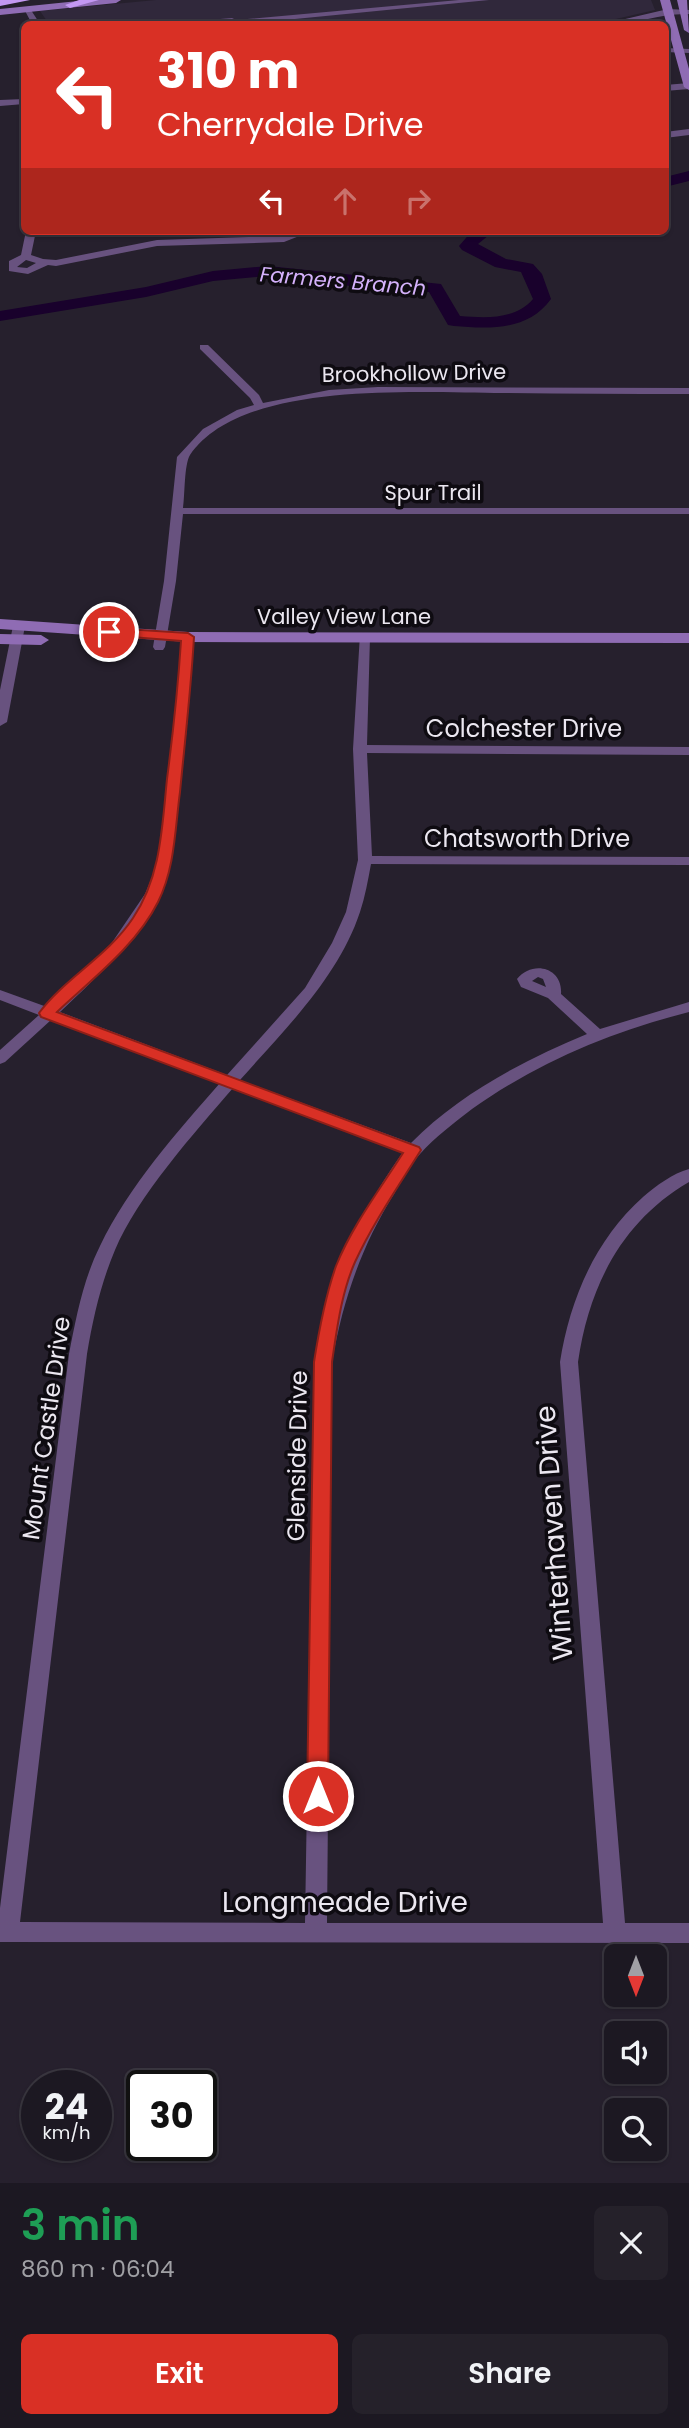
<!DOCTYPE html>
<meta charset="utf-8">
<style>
:root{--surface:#1c1822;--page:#25212a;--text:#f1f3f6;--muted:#a0a0a5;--line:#3a3740;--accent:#d93025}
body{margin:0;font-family:Poppins,sans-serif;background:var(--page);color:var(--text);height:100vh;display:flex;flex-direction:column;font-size:26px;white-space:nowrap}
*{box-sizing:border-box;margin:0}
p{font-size:23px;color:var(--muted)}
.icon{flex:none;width:38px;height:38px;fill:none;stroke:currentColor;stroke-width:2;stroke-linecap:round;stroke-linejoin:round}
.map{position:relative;height:2183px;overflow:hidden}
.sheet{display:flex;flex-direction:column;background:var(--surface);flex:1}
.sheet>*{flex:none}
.top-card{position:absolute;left:21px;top:21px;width:648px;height:214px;border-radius:10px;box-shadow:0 2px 5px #0004,0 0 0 2px var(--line);background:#d93025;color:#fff;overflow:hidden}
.needle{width:46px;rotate:180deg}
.buttons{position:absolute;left:604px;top:1944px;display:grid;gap:14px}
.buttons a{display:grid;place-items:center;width:63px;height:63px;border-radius:10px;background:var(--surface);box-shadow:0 2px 5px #0004,0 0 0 2px var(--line);font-size:35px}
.speed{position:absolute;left:21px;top:2070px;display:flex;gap:14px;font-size:35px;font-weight:700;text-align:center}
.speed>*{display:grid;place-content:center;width:91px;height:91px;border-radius:50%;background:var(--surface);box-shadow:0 2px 5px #0004,0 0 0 2px var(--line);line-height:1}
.speed small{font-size:18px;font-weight:400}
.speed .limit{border:4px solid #111;border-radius:10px;background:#fff;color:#111}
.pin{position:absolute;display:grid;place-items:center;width:60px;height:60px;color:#fff;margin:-30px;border:4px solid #fff;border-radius:50%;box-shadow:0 2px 7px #0007}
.me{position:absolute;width:77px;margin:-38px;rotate:0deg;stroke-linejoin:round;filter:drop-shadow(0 0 5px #0008)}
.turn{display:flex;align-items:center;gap:24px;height:147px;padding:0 21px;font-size:32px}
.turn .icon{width:91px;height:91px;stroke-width:2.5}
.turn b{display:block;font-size:49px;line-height:60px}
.lanes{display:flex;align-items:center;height:66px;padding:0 21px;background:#0003;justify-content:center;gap:35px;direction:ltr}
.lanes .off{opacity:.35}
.round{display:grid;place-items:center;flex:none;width:74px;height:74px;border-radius:10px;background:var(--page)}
.head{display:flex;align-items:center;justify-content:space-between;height:119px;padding:0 21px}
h1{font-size:42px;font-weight:600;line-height:52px;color:#1e9e55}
.primary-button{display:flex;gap:14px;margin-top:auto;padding:14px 21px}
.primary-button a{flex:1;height:80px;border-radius:10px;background:var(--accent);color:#fff;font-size:28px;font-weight:600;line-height:80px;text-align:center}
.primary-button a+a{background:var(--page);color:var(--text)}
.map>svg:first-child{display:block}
.built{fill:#30283b}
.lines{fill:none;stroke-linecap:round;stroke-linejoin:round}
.stream{stroke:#19012c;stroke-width:2.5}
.river{fill:#19012c;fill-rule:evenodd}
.minor{fill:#68527f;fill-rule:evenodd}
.secondary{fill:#8f6cb4;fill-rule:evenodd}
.motorway{fill:#c398f2;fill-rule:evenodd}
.route{fill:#d93025;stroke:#8d1f18;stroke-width:2}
.labels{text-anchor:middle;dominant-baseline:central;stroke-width:7;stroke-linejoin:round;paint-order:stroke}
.far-water-label{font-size:21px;font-style:italic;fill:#d4b1fb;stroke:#0e0b11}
.far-street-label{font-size:21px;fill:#ebe7f0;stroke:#0e0b11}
.street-label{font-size:24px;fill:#ebe7f0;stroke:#0e0b11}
.near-street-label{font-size:28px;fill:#ebe7f0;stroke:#0e0b11}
</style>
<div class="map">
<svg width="689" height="2183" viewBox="0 0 689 2183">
<rect width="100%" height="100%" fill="#26202d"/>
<path class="built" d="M156 0H651L655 10 594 24H49L40 11Z"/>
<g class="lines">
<path class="stream" d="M648 24 661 22"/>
<path class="river" d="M689 171V181L665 187V177Z
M472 231H494L478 244 506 259 533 264 542 274 551 299C528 331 489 329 454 326L448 325 429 292 375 289 268 276 213 281 146 297 0 321V311L146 287 213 271 268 266 441 284 460 316C486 318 515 320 533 299L521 272 495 267 462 250 459 246Z"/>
<path class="minor" d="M459 0H489L243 24H180L184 22 232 18 236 20Z
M23 7H29L40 24H32Z
M668 9 689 10V14C659 13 631 26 604 24Z
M665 48 689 49V53L665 52Z
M689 83V89L665 91V85Z
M24 99V104L0 106V100Z
M689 129V135L665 138V132Z
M26 231H36L31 255 43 259 56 260 157 240 283 236 298 231H312L284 242 157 246 56 266 48 265 28 274 9 271V261L21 255ZM26 260 36 263 27 268 17 267Z
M200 345H208L259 395 263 403 329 390 378 387 689 388V394C627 394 565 394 503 393 420 393 242 379 190 455 184 465 185 495 183 508H689V514H183L176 581 165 647 163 650H155L153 647 164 581 177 457 203 429 237 410 254 405 250 398 200 349Z
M19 622 25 626 7 722 0 726V690L13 626Z
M188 633 194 637C191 689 186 740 180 791 176 826 175 862 159 895 136 941 97 977 60 1012L227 1075 305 988 332 943 346 912 358 860 353 749 360 634H368L370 637 367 745 689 747V755L367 753 372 856 689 857V865L371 864C368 880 365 897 360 912 338 978 285 1029 240 1080L411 1143C459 1094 524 1060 587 1034L548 998 521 987 517 979C532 960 563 967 561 994L600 1029 689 1002V1012C611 1032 538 1062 472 1109 454 1123 435 1137 420 1154 409 1166 402 1180 394 1194 361 1247 343 1300 332 1362L327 1923H603L560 1362C570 1299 595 1240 643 1197 656 1186 673 1173 689 1169V1182C622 1221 589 1286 578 1362L625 1923H689V1943L0 1942V1908L69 1354C76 1318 83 1280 100 1246 129 1186 176 1133 220 1083L51 1020 5 1062 0 1064V1050L39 1015 0 1000V990L47 1007 111 944 145 894 157 865 179 689 182 637ZM538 977 543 979 546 987 532 981ZM233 1088 403 1152C356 1218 329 1283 314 1362L305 1923 20 1922 87 1354C93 1318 101 1283 115 1250 137 1197 195 1132 233 1088Z"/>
<path class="secondary" d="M88 0H121L116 3 0 15V9Z
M660 0H670L689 69V90L684 87Z
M677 0H687L689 33 684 30Z
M0 619 188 632 689 633V643L188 642 0 629Z
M0 634 41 635 49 640 41 645 0 644Z"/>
<path class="motorway" d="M0 0H30L0 6Z
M79 0H99L70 8 65 5Z"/>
</g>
<path class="route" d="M109 628 188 633 194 637C191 689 185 740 180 792 175 829 175 868 158 902 136 946 92 979 57 1012L419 1147 421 1150C398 1187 373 1223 355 1262 341 1294 337 1329 332 1362L328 1796 325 1802 318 1805 310 1802 307 1796 314 1362C319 1330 325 1297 336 1266 352 1226 380 1189 403 1153L41 1017 39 1013C65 978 108 956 133 918 161 877 162 827 167 779 173 733 178 687 181 641L105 635V629Z"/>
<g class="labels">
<g class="far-water-label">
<text transform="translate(343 281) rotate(5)">Farmers Branch</text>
</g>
<g class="far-street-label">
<text transform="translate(414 373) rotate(-1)">Brookhollow Drive</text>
<text x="433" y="492">Spur Trail</text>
<text x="344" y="616">Valley View Lane</text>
</g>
<g class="street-label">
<text x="524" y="728">Colchester Drive</text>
<text x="527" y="838">Chatsworth Drive</text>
<text transform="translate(46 1428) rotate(-82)">Mount Castle Drive</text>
<text transform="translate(297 1456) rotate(-89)">Glenside Drive</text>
</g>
<g class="near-street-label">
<text transform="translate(554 1533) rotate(-94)">Winterhaven Drive</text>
<text x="345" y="1902">Longmeade Drive</text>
</g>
</g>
</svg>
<div class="buttons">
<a><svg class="needle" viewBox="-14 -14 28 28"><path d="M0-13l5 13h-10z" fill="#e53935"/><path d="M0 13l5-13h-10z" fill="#a0a0a5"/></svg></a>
<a><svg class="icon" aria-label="sound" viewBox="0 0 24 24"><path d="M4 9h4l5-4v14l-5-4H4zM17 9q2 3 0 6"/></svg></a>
<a><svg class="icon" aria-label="search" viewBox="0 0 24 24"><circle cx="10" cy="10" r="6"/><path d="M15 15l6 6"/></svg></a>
</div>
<div class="speed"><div>24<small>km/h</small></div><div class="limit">30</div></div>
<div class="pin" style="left:109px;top:632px;background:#d93025"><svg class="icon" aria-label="arrive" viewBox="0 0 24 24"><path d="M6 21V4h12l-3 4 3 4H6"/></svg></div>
<svg class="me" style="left:318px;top:1796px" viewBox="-20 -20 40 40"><circle r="17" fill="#d93025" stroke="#fff" stroke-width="3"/><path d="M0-11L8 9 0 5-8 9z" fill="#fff"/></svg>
<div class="top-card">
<div class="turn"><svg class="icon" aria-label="left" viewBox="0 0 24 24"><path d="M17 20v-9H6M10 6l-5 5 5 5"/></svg><div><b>310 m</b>Cherrydale Drive</div></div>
<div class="lanes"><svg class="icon" aria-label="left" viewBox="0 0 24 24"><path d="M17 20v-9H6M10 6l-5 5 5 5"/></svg><svg class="icon off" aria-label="ahead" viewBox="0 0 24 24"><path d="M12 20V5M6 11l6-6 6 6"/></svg><svg class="icon off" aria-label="right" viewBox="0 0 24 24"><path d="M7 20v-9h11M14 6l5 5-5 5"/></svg></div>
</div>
</div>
<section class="sheet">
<div class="head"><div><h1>3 min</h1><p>860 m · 06:04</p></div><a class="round"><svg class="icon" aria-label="close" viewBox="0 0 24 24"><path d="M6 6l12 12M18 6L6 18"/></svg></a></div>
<div class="primary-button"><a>Exit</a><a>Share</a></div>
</section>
